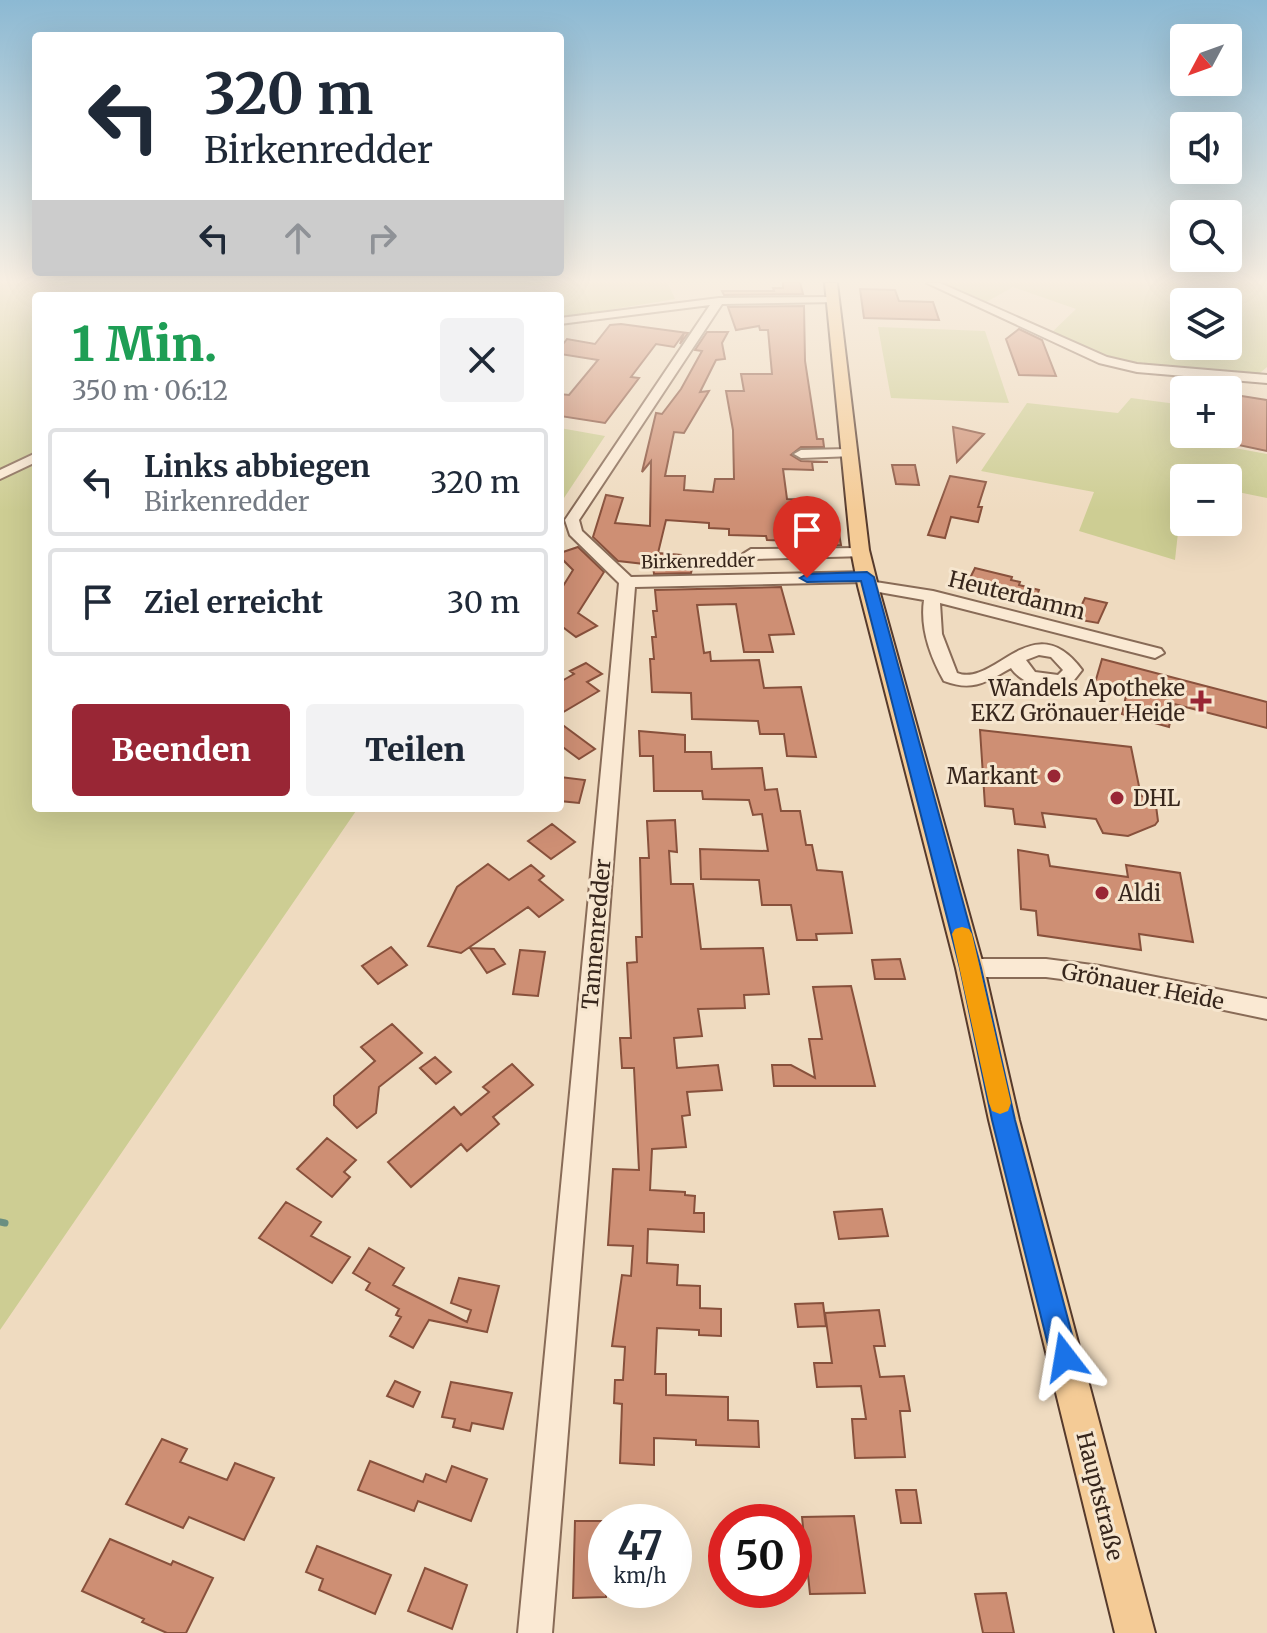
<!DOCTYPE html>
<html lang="de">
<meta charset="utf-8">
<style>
:root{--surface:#fff;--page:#f2f2f3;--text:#1f2937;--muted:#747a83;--line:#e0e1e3;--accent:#992635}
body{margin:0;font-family:Merriweather,serif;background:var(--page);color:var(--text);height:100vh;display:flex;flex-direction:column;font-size:30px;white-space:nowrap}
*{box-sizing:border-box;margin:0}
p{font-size:26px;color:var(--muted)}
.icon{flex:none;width:44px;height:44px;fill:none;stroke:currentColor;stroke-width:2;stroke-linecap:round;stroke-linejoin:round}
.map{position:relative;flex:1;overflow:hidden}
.side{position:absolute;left:32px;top:292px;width:532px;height:520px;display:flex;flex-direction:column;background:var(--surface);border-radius:8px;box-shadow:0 8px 32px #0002}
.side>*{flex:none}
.banner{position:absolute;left:32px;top:32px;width:532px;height:244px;border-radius:8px;box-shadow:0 8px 32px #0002;background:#fff;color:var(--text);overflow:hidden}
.needle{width:52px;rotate:229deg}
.buttons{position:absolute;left:1170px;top:24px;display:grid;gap:16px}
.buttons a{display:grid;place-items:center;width:72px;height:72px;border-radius:8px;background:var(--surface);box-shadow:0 8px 32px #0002;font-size:40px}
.speed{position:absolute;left:588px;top:1504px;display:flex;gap:16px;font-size:40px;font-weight:700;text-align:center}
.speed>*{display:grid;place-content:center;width:104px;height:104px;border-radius:50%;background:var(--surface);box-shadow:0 8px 32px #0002;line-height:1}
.speed small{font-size:20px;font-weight:400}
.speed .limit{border:12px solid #d22;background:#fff;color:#111}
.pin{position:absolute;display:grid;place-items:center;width:68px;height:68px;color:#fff;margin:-82px -34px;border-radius:50% 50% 50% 0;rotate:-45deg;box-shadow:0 0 8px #0007}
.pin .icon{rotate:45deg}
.me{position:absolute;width:88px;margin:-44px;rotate:346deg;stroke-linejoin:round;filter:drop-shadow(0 0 6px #0008)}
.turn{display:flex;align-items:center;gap:28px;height:168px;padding:0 40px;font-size:36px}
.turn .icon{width:104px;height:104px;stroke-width:2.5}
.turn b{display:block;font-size:56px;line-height:68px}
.lanes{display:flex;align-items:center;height:76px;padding:0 40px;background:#0003;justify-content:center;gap:40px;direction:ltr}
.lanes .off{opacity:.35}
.round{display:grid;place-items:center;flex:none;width:84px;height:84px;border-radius:8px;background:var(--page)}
.summary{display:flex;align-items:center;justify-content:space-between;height:136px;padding:0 40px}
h1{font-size:48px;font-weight:800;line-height:60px;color:#1e9e55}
.button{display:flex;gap:16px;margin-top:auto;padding:16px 40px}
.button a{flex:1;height:92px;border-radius:8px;background:var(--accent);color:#fff;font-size:32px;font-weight:800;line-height:92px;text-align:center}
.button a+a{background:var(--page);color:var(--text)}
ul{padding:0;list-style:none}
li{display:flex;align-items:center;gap:24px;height:108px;margin:0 16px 12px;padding:0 24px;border:4px solid var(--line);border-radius:8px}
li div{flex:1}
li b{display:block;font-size:30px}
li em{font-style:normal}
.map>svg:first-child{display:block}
.green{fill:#cdcd93;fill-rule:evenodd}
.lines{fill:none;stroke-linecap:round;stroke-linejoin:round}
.stream{stroke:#6a8f81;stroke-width:7}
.building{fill:#ce8f74;stroke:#88513c;stroke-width:2}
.minor-casing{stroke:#886b57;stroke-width:4}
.major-casing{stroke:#563a2c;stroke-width:4}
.minor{fill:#fae9d3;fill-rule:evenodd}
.major{fill:#f4cb96;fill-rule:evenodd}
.route{fill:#1a73e8;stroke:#114b97;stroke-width:2}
.slow{fill:#f59e0b}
.poi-dot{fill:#992635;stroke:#f6e6cf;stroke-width:3}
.labels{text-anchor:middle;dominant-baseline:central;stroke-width:6;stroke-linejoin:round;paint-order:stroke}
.far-street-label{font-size:18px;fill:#37261c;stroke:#f6e6cf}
.street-label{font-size:22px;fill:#37261c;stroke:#f6e6cf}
.poi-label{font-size:22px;fill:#37261c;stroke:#f6e6cf;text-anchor:end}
</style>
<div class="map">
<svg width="1267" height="1633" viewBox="0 0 1267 1633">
<rect width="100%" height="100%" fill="#efdbc0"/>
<path class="green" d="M0 283H668L675 299 560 318V296H36V808H358L0 1330Z
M932 283H1267V367L1254 378 1120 365 1047 337 1076 309 1013 287 981 305ZM1184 302H1228V346H1184Z
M878 327 985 331 1009 403 891 398Z
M1131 398 1184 405V434H1191V440L1267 454V498L1228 490V478H1184L1175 560 1079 531 1094 492 981 471 1027 403 1118 413Z
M560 428 605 436 560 504Z"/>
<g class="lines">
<path class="stream" d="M0 1222 5 1223"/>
</g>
<path class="building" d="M783 282H800L803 294 724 295 722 291H774L773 288H783Z
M860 289 895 290 899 301 933 302 939 320 864 318Z
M804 306 805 361 817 439H823L824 447H801L791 455 801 461 828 462H812L813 470 783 469 787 499 815 500 818 522H837L841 545 794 546 793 541 767 540 766 536 729 535V529L709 528V523L666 520 658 553 681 555 680 560 694 561 691 573 654 574 653 565 618 561 593 537 606 495 623 498 615 523 650 526 651 461 642 472 656 413 662 414 681 389 702 351 695 350 707 332H728L722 343 725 359 716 360 700 392 709 391 684 433 674 432 665 476H685L684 490 713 492 715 479H734L733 430 726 391H744L741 374H772L768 330H760L759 326 736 330 728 307Z
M621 324 688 333 680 344 684 333 674 347 656 344 631 377 639 378 605 423 560 416V394L569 395 598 360 560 354V348L567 339 595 344 610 325Z
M1019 329 1042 340 1056 376 1019 375 1006 339Z
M1229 394 1267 400V451L1229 443Z
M953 427 984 434 957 462Z
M892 465H915L919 485 896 484Z
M950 476 986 482 978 507H982L978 522 951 517 945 538 928 535Z
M578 547 604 572 578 613 597 626 576 637 560 625V591L573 570 560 557V553Z
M975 568 1012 577 1011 580 1020 582 1019 585 1039 590 1034 604 966 586Z
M781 587 794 634 769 635 773 652H744L736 604 697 605 704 653 710 652 711 661 759 660 764 688 801 687 816 757 787 756 784 734H760L758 721 692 719 691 693 652 692 650 659H654L652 637H656L653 611H657L655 590Z
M1085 598 1107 603 1098 623 1075 619Z
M1102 659 1267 702V728L1174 704 1169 727 1122 714 1127 691 1095 683Z
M586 663 602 674 587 682 599 691 560 714V682L574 674 570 671Z
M560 723 595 749 579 759 560 745Z
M980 730 1131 747 1141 796 1155 798 1158 821 1155 825 1128 836 1103 833 1096 819 1042 813 1045 827 1015 824 1013 809 985 806Z
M639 731 685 735V752H711L712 769 762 768 765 790 777 789 781 811H800L806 845H812L817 870 842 872 852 933 816 934 817 940H797L791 905H762L759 880 701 879 700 849 768 851 762 814 753 815 749 800 703 799 702 791H654L653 756H640Z
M560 777 585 780 579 803 560 801Z
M675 820 677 852 669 851 671 884H693L701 949 763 948 769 994 744 995 745 1008 698 1009 702 1036 674 1038 677 1068 718 1065 722 1090 687 1092 690 1115 682 1116 686 1147 652 1149 650 1190 685 1192V1195L695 1196 694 1213H704V1232L648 1229 647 1263 678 1265 677 1285 700 1286V1308L721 1309V1336L699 1335V1330L657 1328 655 1374H666V1395L728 1397V1420L758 1421 759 1447 696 1445V1440L654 1438V1465L620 1463 622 1404 614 1403 615 1380H623L625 1347 612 1346 622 1275 631 1276 633 1246 608 1245 613 1169 639 1170 634 1068H622L620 1038H631L627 963 637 962 636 937H642L640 858H649L647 821Z
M552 824 575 842 551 859 528 841Z
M1018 850 1048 855 1050 866 1128 877 1126 865 1180 873 1193 942 1139 934 1141 950 1038 935 1036 911 1021 909Z
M488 864 509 880 531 865 544 876 539 880 563 900 539 917 528 907 461 953 428 946 457 887Z
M391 947 407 965 378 984 362 966Z
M470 948 494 949 505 964 487 973Z
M520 950 545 952 538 996 513 994Z
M900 959 905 979H875L872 960Z
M851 986 875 1086H774L772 1065H791L815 1078 809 1039H822L813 987Z
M392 1024 422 1053 379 1087 376 1113 357 1128 334 1105V1096L375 1061 361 1047Z
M435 1057 451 1072 436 1084 420 1068Z
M512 1064 533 1085 493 1117 499 1124 467 1151 461 1144 411 1187 388 1162 454 1107 461 1115 489 1092 483 1087Z
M327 1138 356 1160 344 1172 350 1177 332 1197 297 1169Z
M286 1202 321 1222 311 1236 350 1257 332 1283 259 1238Z
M882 1209 888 1236 839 1239 834 1212Z
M369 1248 404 1268 393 1285 467 1322 471 1310 451 1303 459 1278 499 1286 487 1332 429 1320 413 1348 390 1336 401 1317 396 1315 399 1309 366 1290 370 1283 353 1273Z
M823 1303 826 1326 798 1327 795 1304Z
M879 1310 885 1346H874L880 1377 904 1376 910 1411H900L905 1457 855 1458 852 1419H866L861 1386 817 1387 814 1363H832L825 1313Z
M395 1381 420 1392 413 1407 387 1396Z
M451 1382 512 1393 503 1429 472 1423 470 1431 453 1427 455 1419 442 1417Z
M162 1439 187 1449 180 1462 227 1480 235 1463 274 1478 244 1540 189 1517 183 1528 126 1504Z
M370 1461 423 1482 426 1474 446 1482 452 1466 487 1479 471 1521 418 1501 414 1511 358 1490Z
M896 1490H916L921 1523H901Z
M854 1516 865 1593 810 1594 802 1517Z
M575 1521H606V1597L573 1598Z
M110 1539 171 1565 173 1561 213 1578 186 1633H167L142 1622 144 1619 82 1591Z
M317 1546 391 1575 375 1614 319 1590 323 1579 306 1572Z
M425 1568 467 1585 452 1629 408 1611Z
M1006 1593 1014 1633H983L975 1594Z"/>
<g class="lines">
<g class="minor-casing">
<path id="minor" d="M927 283H940L1107 357 1137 364 1267 375V383L1137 372 1099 363Z
M833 297 837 298V302L722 304 579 520 582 531 631 577 867 572 875 577 869 581 933 591 1161 649 1164 653 1155 658 940 603 942 634 957 673C995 688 1033 604 1082 670L1071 684C1050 689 1024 687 1011 668 986 682 973 692 944 681 930 656 920 628 924 600L862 589 860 586 866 582 635 587 552 1633H518L619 583 570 535 565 520 710 305 560 324V318L719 298ZM1039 655 1051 657 1063 670 1058 675 1035 672 1026 660Z
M849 449 854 450V456L801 458 794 454 801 450Z
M36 453V462L0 479V470Z
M861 548 866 550V556L751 559 743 554 751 549Z
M970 959H1046L1100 966 1267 999V1019L1100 984 1046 977H970L962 975 959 968 962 961Z"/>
</g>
<g class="major-casing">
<path id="major" d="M825 283H837L869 550 878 586 984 968 1019 1120 1155 1633H1115L989 1120 956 968 858 586 851 550Z"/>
</g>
<use href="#minor" class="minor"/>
<use href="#major" class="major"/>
</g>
<linearGradient id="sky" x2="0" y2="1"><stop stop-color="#8cb9d3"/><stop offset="0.55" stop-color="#f8efe3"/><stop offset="1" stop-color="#f8efe3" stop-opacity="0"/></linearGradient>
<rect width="1267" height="511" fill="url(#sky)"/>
<path class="route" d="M867 572 874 577 981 968 1015 1120 1078 1357 1074 1367 1065 1371 1055 1367 1051 1357 992 1120 960 968 861 581 807 582 800 578 807 574Z"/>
<path class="slow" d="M962 927 969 929 972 934 1011 1103 1008 1111 1000 1114 992 1111 989 1103 952 934 955 929Z"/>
<g class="poi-dot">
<path d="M1197 689h8v8h8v8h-8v8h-8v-8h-8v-8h8z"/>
<circle cx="1054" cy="776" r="8"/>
<circle cx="1117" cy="798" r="8"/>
<circle cx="1102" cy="893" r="8"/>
</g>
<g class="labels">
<g class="far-street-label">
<text transform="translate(698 561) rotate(-1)">Birkenredder</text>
</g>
<g class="street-label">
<text transform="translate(1017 595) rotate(14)">Heuterdamm</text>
<text transform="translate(596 934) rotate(-85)">Tannenredder</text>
<text transform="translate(1143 986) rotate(11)">Grönauer Heide</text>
<text transform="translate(1100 1496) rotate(76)">Hauptstraße</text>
</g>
<g class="poi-label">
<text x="1185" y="688">Wandels Apotheke<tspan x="1185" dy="25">EKZ Grönauer Heide</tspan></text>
<text x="1038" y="776">Markant</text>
<text x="1133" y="798" text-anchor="start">DHL</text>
<text x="1118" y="893" text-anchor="start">Aldi</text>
</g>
</g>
</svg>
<div class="buttons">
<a><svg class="needle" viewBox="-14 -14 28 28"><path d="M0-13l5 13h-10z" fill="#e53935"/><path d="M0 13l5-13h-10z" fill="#747a83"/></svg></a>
<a><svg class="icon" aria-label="sound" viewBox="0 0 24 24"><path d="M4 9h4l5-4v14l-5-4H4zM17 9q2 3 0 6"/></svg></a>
<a><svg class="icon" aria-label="search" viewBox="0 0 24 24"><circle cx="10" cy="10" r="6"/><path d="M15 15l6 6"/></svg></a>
<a><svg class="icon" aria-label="layers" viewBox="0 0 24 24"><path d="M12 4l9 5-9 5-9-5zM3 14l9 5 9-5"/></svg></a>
<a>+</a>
<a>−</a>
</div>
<div class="speed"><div>47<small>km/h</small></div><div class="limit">50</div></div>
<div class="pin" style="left:807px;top:578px;background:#d93025"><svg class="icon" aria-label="arrive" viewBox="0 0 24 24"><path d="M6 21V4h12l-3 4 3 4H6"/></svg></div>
<svg class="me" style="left:1065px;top:1357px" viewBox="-20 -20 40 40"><path d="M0-17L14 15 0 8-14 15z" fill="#1a73e8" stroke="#fff" stroke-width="4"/></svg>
<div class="banner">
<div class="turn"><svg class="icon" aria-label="left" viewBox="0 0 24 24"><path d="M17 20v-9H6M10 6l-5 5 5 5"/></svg><div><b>320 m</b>Birkenredder</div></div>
<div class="lanes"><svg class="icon" aria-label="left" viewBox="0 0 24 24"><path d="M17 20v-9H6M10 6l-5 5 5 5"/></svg><svg class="icon off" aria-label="ahead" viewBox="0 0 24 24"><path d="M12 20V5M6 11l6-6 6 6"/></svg><svg class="icon off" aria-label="right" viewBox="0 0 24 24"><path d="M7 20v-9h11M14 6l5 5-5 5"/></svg></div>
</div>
<section class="side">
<div class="summary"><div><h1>1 Min.</h1><p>350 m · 06:12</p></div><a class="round"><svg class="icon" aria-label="close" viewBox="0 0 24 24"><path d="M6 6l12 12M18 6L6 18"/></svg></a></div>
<ul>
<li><svg class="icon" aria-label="left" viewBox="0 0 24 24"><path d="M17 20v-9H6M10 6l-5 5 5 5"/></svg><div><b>Links abbiegen</b><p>Birkenredder</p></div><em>320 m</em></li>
<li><svg class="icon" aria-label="arrive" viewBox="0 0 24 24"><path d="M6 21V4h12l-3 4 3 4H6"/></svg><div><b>Ziel erreicht</b></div><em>30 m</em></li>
</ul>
<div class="button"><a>Beenden</a><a>Teilen</a></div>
</section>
</div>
